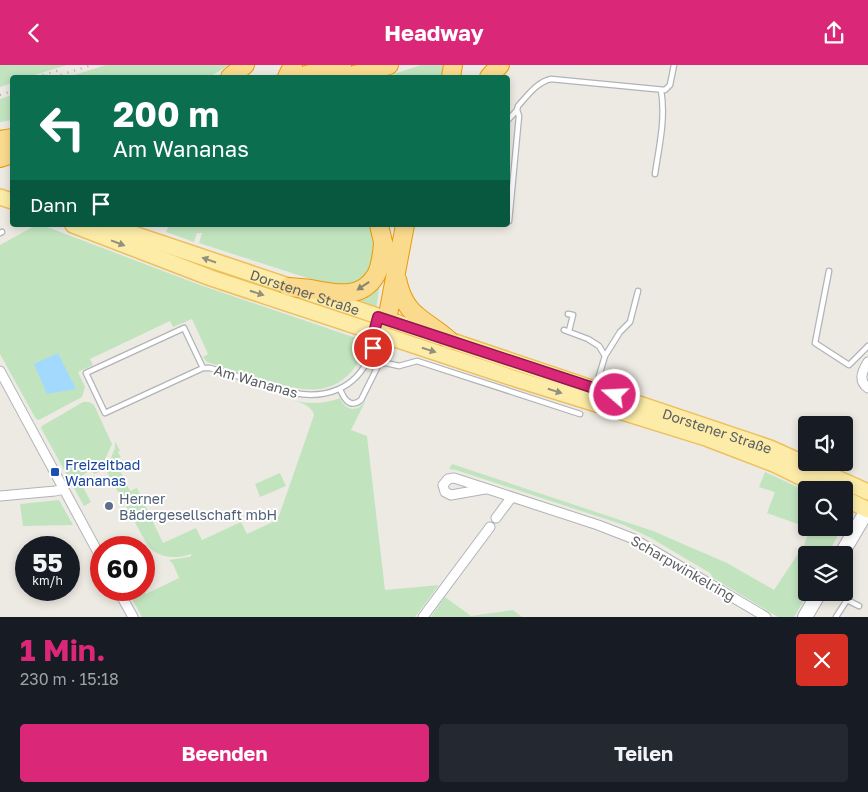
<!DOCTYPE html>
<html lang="de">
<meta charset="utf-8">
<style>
:root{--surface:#171b24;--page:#242831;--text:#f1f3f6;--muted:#9ea1a6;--accent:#db2777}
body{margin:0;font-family:"Golos Text",sans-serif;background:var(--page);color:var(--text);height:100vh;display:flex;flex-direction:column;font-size:19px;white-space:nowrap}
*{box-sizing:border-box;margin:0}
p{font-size:16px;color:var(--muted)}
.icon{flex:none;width:28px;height:28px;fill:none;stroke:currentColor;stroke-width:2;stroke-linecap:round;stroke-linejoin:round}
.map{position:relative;height:552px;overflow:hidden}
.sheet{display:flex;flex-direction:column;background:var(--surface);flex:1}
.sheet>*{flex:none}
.hud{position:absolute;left:10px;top:10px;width:500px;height:152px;border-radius:5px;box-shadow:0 2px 8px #0003;background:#0b6e4f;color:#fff;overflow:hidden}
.tools{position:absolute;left:798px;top:351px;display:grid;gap:10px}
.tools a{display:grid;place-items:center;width:55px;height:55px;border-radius:5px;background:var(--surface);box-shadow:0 2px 8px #0003;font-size:25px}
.speed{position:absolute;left:15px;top:471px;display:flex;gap:10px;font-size:25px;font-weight:700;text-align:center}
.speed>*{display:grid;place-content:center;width:65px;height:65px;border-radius:50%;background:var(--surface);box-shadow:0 2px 8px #0003;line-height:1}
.speed small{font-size:12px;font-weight:400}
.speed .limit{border:8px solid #d22;background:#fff;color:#111}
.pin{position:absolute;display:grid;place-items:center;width:42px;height:42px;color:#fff;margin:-21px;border:2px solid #fff;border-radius:50%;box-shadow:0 1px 5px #0007}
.me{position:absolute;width:55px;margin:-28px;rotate:289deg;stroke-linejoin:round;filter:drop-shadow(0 0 4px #0008)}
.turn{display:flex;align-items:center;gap:18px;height:105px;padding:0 20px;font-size:22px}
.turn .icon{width:65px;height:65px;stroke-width:2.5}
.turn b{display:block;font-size:35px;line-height:42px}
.then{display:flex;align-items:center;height:48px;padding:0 20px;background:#0003;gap:10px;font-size:19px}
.round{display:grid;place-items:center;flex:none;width:52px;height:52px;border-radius:5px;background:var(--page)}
.headline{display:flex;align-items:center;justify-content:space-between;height:85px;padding:0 20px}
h1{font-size:30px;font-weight:700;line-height:38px;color:var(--accent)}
.primary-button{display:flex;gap:10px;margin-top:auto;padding:10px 20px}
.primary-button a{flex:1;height:58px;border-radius:5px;background:var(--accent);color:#fff;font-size:20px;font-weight:700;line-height:58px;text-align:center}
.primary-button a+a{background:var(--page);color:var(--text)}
header{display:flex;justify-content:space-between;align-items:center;height:65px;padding:0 20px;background:var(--accent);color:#fff;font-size:22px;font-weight:700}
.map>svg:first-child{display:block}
.green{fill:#c1e4bf}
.water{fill:#a3d9fd}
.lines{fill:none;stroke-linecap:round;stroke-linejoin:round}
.lane-casing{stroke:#b0b4b8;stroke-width:7}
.street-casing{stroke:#b0b4b8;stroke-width:11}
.secondary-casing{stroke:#afb3b8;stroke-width:16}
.primary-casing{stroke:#eebf5b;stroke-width:18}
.highway-casing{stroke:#ea9a06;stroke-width:20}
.lane{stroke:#fff;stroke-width:4.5}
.street{stroke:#fff;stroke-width:9}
.secondary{stroke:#fff;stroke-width:14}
.primary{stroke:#fdeca8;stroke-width:15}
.highway{stroke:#fada8d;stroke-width:18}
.rail{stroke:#b1b2b3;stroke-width:2.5;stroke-dasharray:1 6;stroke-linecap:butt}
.oneway{fill:#94907b}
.oneway2{fill:#8b8470}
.route-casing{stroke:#8e194d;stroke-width:12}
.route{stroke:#db2777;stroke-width:9}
.transit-dot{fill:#1a4fb4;stroke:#fff;stroke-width:2}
.service-dot{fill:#5c6f8a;stroke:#fff;stroke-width:2}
.labels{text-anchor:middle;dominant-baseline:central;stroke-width:4;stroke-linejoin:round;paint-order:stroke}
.street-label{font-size:14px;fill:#5b5f63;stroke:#fff}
.transit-label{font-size:14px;fill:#164399;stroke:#fff;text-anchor:start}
.service-label{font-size:14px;fill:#4e5e75;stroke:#fff;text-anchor:start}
</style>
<header><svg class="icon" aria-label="back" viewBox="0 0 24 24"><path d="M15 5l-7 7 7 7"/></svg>Headway<svg class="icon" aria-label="share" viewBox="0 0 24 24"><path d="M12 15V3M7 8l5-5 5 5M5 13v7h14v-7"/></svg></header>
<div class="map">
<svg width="868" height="552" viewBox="0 0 868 552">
<rect width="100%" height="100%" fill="#edeae3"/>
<path class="green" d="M0 0H67L28 12H12V18L0 22Z
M106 0H229L209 12H68Z
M421 0H450L448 12H385Z
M12 30V55L0 57V34Z
M36 160H42L200 220 359 274 362 278H364C365 287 358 299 352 306 326 336 291 323 259 313 241 308 224 303 207 297L203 292 208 289 192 254 173 262 170 256 90 294 93 300 78 307 85 322 82 332 39 355 36 354 0 289V180Z
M169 160H370L375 179 370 205 359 217 346 220 323 218 199 178 202 168H197L194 177 166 167Z
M382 206 376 244 341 233Z
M340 333C345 345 356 348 365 337L351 365 367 371 385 525 439 520 415 552H142L127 525H143L146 529 179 513 173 499 169 495 189 492 191 491V489C177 494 159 494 148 481L106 405 115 383V376L120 386 118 387 121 392 115 395 130 426 137 423 163 478 196 463 202 475 241 457 247 469 277 455 276 452 279 451 314 350C311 339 298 337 288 334 306 339 322 340 340 333Z
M83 337H89L94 340 112 379 102 401V406L94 409 91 405 78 413 91 437 84 441 41 363 42 361Z
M452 399 653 466 727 498 774 525 804 480 810 464 807 463H842L827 490H806V528H808L794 552H778L713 513 710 508 651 473 624 460 456 405 449 404Z
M765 407 806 426V462L767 448 775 427 759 422Z
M280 408 286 421 260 432 255 419Z
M59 435 73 460 23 461 20 439Z
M445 532 471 551 513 545 522 552H431Z"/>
<path class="water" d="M58 288 76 324 47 329 34 299Z"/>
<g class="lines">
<g class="lane-casing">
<path id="lane" d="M508 55 517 45 518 41C528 30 537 17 551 14L665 25 670 20 674 0
M655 109C659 82 666 53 661 25
M509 156 519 51 517 45
M0 168 2 167
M829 206 815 278 849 300 868 281
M568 249 573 250 569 266
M564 265 588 274 599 281 605 291 620 267 630 257 638 226
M203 303 184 263 86 308 105 348 203 303H210L294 328C325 334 356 324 369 292 372 284 374 278 374 270
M596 321 605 291
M340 324C344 334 350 344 361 335L379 299 386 298 399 301 417 296 580 349
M836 552 847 535 859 541"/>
</g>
<g class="street-casing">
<path id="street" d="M868 297C862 306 858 316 868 323
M0 306 101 493
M485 424 451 430 445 427 443 420 448 414 454 413 598 460 634 474 766 552
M0 431 55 426 64 424
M496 453 511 433
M118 525 133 552
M423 552 490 462"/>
</g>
<g class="secondary-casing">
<path id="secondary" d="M841 490 868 444
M805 552 819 528"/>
</g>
<g class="primary-casing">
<g id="primary">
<path d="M0 132 12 136"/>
<path d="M73 160 211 213 519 315 706 373 774 399 827 425"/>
<path id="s1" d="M107 160 770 383 868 427"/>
<path d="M844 433 868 445"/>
</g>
</g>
<g class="highway-casing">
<path id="highway" d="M230 12 245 0
M287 12 293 0
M299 12 342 0
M348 12 389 0
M451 12 453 0
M489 12 500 0
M0 75 12 73
M0 93 12 89
M379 160 386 190
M397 214C405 253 425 253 450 276
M288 222C297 223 307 223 316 225 338 229 362 234 376 210 381 201 382 189 383 179
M387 255 405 160"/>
</g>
<use href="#lane" class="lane"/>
<use href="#street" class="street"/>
<use href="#secondary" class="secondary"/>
<use href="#primary" class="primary"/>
<use href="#highway" class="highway"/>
<path class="rail" d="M36 12 60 5
M54 12 92 0
M0 30 12 26"/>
</g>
<defs><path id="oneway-solid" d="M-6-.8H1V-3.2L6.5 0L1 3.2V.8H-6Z" transform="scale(1.25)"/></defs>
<g class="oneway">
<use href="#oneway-solid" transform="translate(118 178) rotate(21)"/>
<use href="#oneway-solid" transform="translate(209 195) rotate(-161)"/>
<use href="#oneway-solid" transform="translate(257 228) rotate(18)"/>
<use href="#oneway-solid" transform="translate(429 285) rotate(18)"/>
<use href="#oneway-solid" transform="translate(555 326) rotate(17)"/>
</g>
<use class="oneway2" href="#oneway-solid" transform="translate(363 221) rotate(146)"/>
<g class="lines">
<g class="route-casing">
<path id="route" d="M373 283 374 267 378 252 615 330"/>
</g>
<use href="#route" class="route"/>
</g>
<rect class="transit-dot" x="50" y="402" width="10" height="10" rx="2.5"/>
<circle class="service-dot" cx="109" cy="441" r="5"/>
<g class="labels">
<g class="street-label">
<text stroke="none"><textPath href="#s1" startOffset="209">Dorstener Straße</textPath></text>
<text transform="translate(256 316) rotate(16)">Am Wananas</text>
<text stroke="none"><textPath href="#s1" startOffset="644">Dorstener Straße</textPath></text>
<text transform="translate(683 503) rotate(30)">Scharpwinkelring</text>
</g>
<g class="transit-label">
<text x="65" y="399">Freizeitbad<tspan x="65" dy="16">Wananas</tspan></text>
</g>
<g class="service-label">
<text x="119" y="433">Herner<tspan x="119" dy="16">Bädergesellschaft mbH</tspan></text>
</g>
</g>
</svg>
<div class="tools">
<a><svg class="icon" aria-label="sound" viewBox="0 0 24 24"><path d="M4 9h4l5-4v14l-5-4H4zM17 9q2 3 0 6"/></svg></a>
<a><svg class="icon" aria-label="search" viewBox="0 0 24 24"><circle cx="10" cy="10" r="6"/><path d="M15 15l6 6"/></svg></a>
<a><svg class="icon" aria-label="layers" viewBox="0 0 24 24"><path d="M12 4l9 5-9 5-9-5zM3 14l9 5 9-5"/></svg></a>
</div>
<div class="speed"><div>55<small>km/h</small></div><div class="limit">60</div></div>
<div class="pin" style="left:373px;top:283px;background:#d93025"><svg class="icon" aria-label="arrive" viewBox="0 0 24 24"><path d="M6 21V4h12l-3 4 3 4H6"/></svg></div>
<svg class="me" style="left:615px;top:330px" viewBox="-20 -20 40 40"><circle r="17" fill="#db2777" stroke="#fff" stroke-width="3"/><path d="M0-11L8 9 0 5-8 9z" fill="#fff"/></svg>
<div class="hud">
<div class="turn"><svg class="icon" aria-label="left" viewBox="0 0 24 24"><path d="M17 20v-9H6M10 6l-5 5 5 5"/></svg><div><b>200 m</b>Am Wananas</div></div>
<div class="then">Dann<svg class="icon" aria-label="arrive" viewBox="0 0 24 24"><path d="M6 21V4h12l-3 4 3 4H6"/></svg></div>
</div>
</div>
<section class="sheet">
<div class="headline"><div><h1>1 Min.</h1><p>230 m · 15:18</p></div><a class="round" style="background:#d93025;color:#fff"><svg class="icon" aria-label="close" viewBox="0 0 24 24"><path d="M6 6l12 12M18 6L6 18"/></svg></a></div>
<div class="primary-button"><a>Beenden</a><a>Teilen</a></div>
</section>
